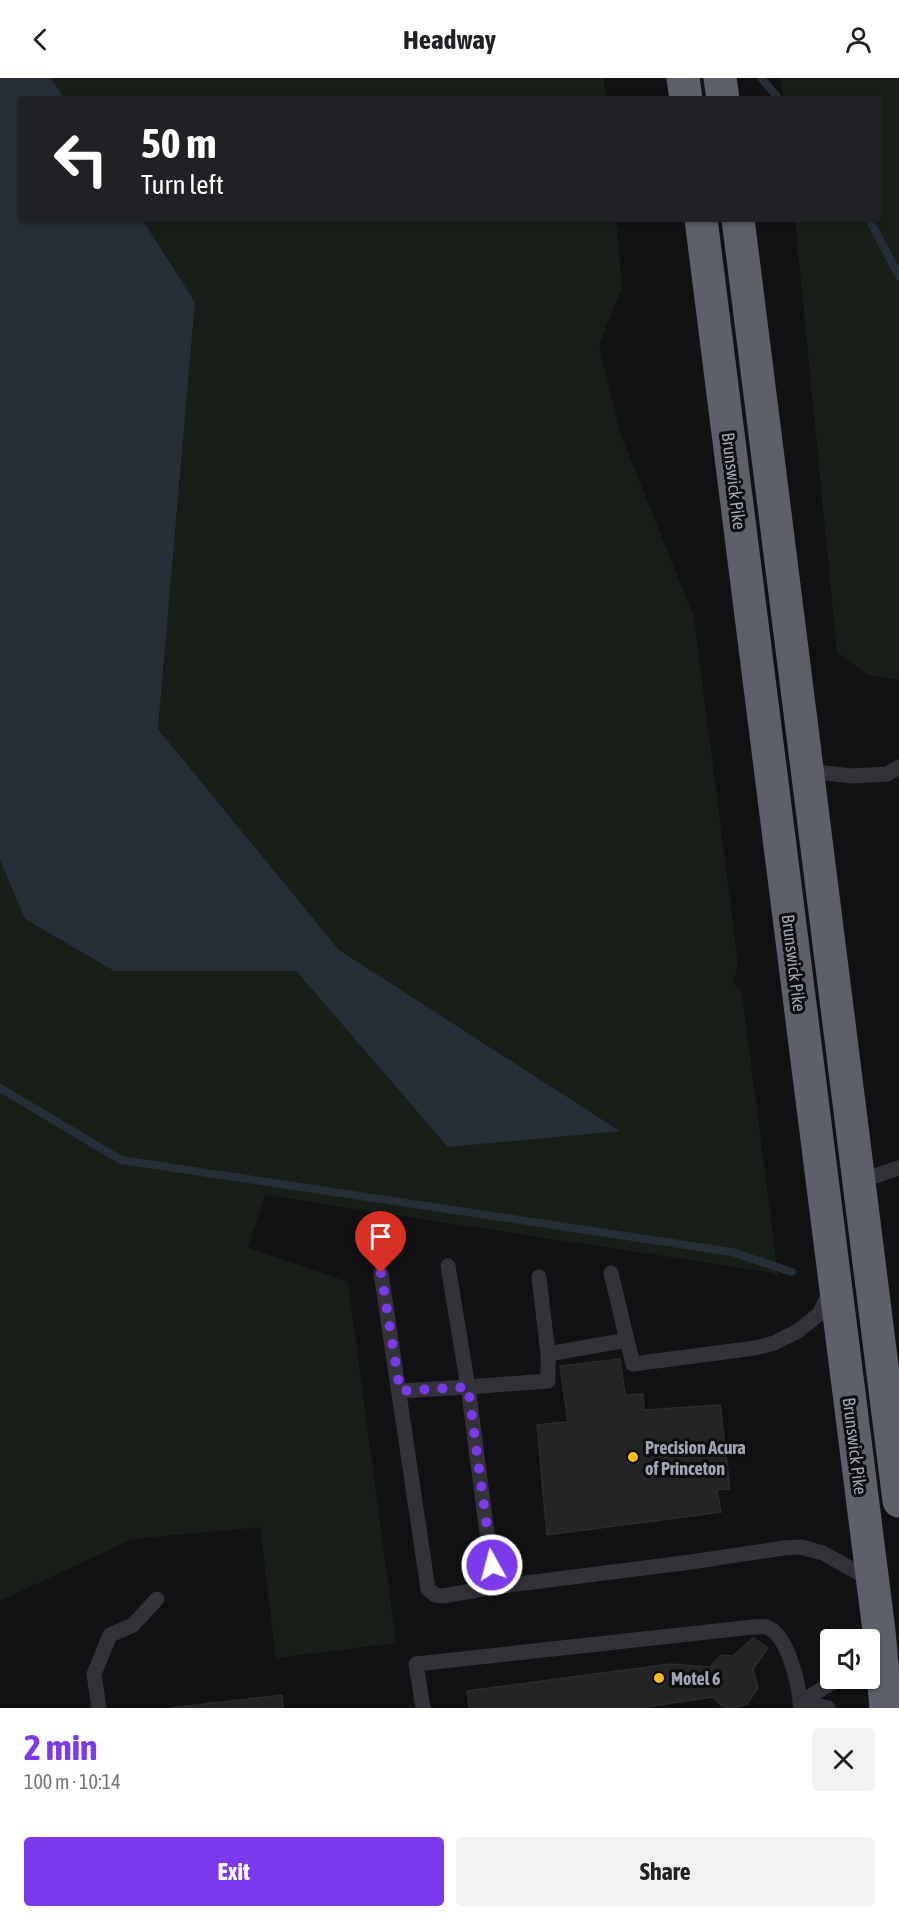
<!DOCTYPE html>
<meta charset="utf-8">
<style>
:root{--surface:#fff;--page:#f2f2f2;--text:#202124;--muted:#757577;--accent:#7c3aed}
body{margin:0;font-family:"Asap Condensed",sans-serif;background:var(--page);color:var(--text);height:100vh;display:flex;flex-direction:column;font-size:22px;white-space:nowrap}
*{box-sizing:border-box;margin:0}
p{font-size:20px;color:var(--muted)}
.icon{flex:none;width:33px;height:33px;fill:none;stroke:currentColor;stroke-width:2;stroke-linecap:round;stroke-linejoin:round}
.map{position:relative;height:1630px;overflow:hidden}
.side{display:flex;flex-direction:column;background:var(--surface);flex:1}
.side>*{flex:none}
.hud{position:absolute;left:18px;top:18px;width:864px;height:126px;border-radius:6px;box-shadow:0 2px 4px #0004;background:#202124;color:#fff;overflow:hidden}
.buttons{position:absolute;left:820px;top:1551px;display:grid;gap:12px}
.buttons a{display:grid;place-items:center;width:60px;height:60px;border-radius:6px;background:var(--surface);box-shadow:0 2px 4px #0004;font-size:30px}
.pin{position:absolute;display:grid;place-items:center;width:51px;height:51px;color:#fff;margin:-62px -26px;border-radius:50% 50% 50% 0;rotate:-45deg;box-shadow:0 0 6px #0007}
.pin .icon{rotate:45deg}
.me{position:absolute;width:66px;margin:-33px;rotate:353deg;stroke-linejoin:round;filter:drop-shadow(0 0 4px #0008)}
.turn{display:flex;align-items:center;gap:21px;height:126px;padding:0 24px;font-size:27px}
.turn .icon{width:78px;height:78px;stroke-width:2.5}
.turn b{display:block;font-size:42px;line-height:51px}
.round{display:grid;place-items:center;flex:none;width:63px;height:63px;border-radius:6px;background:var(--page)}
.head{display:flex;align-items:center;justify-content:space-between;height:102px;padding:0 24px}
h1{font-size:36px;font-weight:700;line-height:45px;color:var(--accent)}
.primary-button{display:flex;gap:12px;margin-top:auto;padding:12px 24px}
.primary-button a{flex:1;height:69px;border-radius:6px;background:var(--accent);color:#fff;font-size:24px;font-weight:700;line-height:69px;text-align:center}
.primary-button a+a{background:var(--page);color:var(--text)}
header{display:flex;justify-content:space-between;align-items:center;height:78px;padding:0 24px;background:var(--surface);font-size:27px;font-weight:700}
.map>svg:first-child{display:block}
.green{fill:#171e18}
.water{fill:#262f37}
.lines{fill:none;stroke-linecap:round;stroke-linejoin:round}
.stream{stroke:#262f37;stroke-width:8}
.building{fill:#242427;stroke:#2b2b2f;stroke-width:1.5}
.lane{stroke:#323238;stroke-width:15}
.highway{stroke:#5d6069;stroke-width:33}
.route{stroke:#7c3aed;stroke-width:10;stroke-dasharray:0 18}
.poi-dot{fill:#ffbd1c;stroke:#0c0c0e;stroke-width:2}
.labels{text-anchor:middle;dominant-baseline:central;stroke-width:6;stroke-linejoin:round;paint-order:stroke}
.street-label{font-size:18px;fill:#a1a6b5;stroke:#0c0c0e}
.poi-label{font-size:18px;font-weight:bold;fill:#a1a6b5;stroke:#0c0c0e;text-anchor:start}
</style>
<header><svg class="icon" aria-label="back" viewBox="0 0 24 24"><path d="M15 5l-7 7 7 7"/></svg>Headway<svg class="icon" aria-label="person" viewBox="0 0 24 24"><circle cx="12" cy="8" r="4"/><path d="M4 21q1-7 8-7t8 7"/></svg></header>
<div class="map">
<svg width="899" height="1630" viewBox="0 0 899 1630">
<rect width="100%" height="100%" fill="#111113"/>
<path class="green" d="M51 0H604L605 21H64Z
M781 0H899V602L868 597 837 574 795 141H879V21H783Z
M142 141H616L622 209 599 267 620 355 694 539 738 887 733 904 742 915 778 1199 769 1194 265 1117 248 1170 348 1204 396 1565 276 1580 260 1449 132 1461 0 1523V782L25 841 114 893H296L448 1069 619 1052 339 872 158 651 195 224Z"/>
<path class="water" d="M0 0H51L64 21H21V141H142L195 224 158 651 339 872 620 1053 448 1069 296 893H114L25 841 0 782Z"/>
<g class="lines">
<path class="stream" d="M761 0 779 21
M869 141 899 198
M0 1010 121 1082 732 1174 792 1194"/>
</g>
<path class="building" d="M620 1281 625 1317 643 1316 644 1332 720 1327 730 1411 717 1412 721 1434 547 1457 537 1347 568 1344 560 1288Z
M753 1560 768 1570 753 1591 758 1610 747 1626 733 1630H725L712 1619 640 1630H469L467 1613 670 1586 710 1589 721 1577 733 1578Z
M282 1617 283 1630H170Z"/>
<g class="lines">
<path class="lane" d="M808 693 852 698 887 696 899 689
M859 1103 899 1090
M381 1195 428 1511 435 1517 443 1518 494 1509
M611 1195 627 1262
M539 1199 548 1276
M831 1212 819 1236 798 1253 774 1265 755 1270 633 1286 627 1262 548 1276V1303L468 1309 494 1509 691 1484 784 1470 801 1469 823 1475 871 1502
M400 1313 468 1309 448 1188
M800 1625 839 1600
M800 1625 828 1630
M99 1630 94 1596 110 1557 133 1547 157 1521
M423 1630 416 1586 753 1549C757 1549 763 1548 767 1549 789 1558 799 1608 801 1630"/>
<path class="highway" d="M683 0 686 21
M720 0 723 21
M701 141 879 1553 886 1630
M738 141 899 1423"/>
</g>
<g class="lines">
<path class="route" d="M381 1195 400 1313 468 1309 492 1487"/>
</g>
<g class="poi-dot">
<circle cx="633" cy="1379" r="6"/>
<circle cx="659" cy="1600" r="6"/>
</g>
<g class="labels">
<g class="street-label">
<text transform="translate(734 403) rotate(83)">Brunswick Pike</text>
<text transform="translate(794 885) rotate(83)">Brunswick Pike</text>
<text transform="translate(855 1368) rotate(83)">Brunswick Pike</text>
</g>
<g class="poi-label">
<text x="645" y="1369">Precision Acura<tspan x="645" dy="21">of Princeton</tspan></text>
<text x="671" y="1600">Motel 6</text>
</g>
</g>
</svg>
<div class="buttons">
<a><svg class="icon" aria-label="sound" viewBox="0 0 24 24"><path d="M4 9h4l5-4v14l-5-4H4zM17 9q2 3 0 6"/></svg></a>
</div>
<div class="pin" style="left:381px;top:1195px;background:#d93025"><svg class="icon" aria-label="arrive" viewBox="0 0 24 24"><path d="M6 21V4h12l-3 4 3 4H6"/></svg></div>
<svg class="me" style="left:492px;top:1487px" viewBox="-20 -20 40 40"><circle r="17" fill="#7c3aed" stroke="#fff" stroke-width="3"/><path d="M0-11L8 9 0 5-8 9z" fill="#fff"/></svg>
<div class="hud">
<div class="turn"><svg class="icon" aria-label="left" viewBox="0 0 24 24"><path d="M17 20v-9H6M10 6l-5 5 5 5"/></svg><div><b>50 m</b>Turn left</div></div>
</div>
</div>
<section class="side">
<div class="head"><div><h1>2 min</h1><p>100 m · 10:14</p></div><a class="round"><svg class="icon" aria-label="close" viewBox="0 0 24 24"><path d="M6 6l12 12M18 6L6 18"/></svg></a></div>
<div class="primary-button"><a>Exit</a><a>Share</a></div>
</section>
